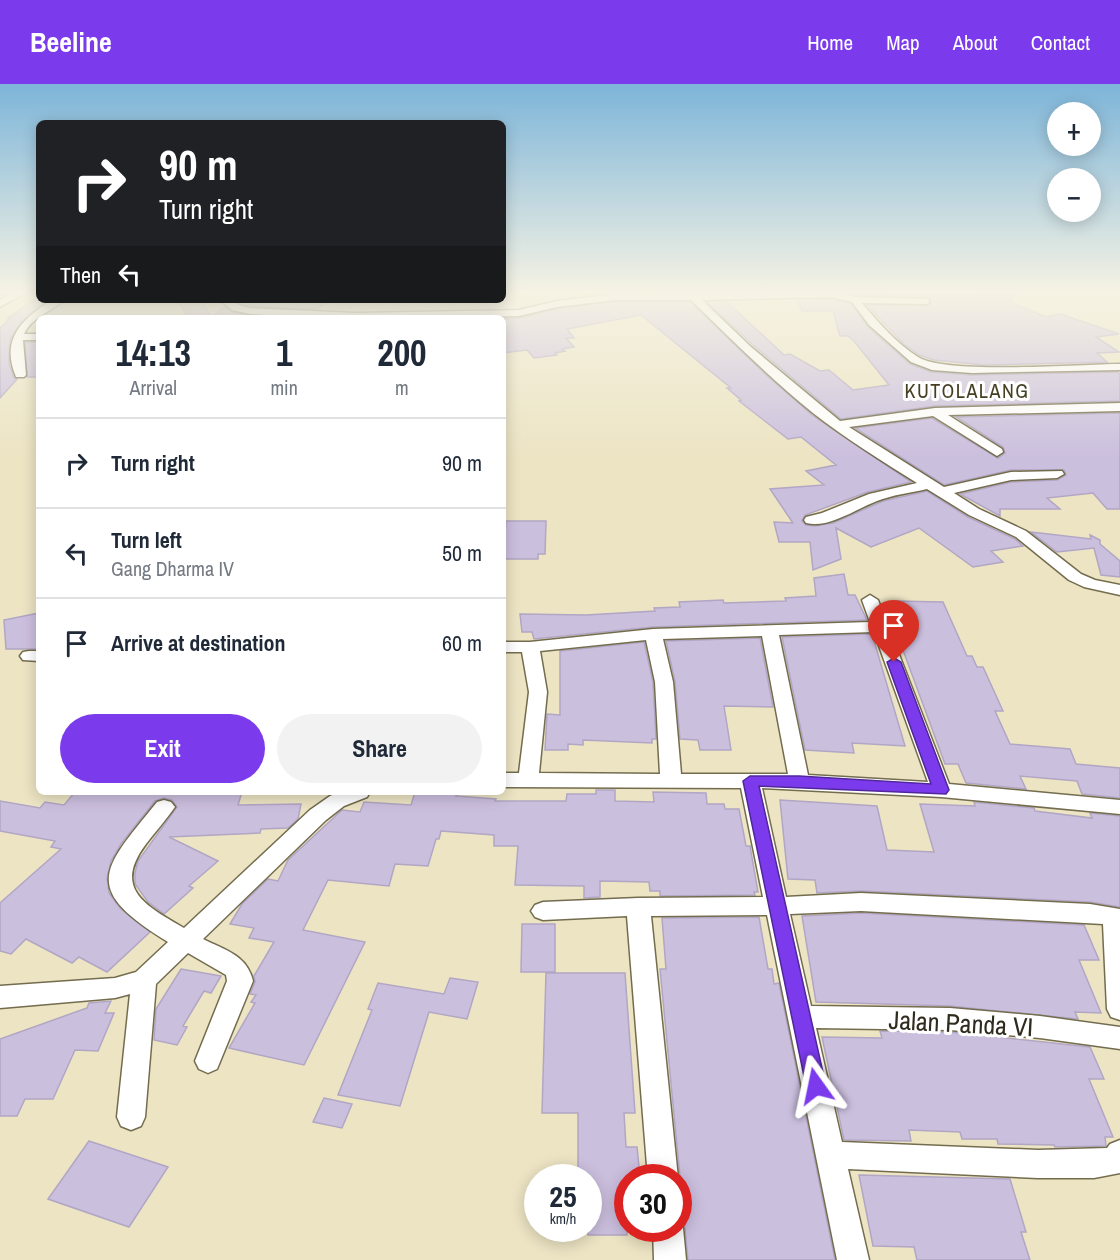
<!DOCTYPE html>
<meta charset="utf-8">
<style>
:root{--surface:#fff;--page:#f2f2f3;--text:#1f2937;--muted:#747a83;--line:#e0e1e3;--accent:#7c3aed}
body{margin:0;font-family:"Archivo Narrow",sans-serif;background:var(--page);color:var(--text);height:100vh;display:flex;flex-direction:column;font-size:22px;white-space:nowrap}
*{box-sizing:border-box;margin:0}
p{font-size:20px;color:var(--muted)}
.icon{flex:none;width:33px;height:33px;fill:none;stroke:currentColor;stroke-width:2;stroke-linecap:round;stroke-linejoin:round}
.map{position:relative;flex:1;overflow:hidden}
.sheet{position:absolute;left:36px;top:231px;width:470px;height:480px;display:flex;flex-direction:column;background:var(--surface);border-radius:9px;box-shadow:0 3px 15px #0003}
.sheet>*{flex:none}
.banner{position:absolute;left:36px;top:36px;width:470px;height:183px;border-radius:9px;box-shadow:0 3px 15px #0003;background:#202124;color:#fff;overflow:hidden}
.controls{position:absolute;left:1047px;top:18px;display:grid;gap:12px}
.controls a{display:grid;place-items:center;width:54px;height:54px;border-radius:50%;background:var(--surface);box-shadow:0 3px 15px #0003;font-size:30px}
.speed{position:absolute;left:524px;top:1080px;display:flex;gap:12px;font-size:30px;font-weight:700;text-align:center}
.speed>*{display:grid;place-content:center;width:78px;height:78px;border-radius:50%;background:var(--surface);box-shadow:0 3px 15px #0003;line-height:1}
.speed small{font-size:15px;font-weight:400}
.speed .limit{border:9px solid #d22;background:#fff;color:#111}
.pin{position:absolute;display:grid;place-items:center;width:51px;height:51px;color:#fff;margin:-62px -26px;border-radius:50% 50% 50% 0;rotate:-45deg;box-shadow:0 0 6px #0007}
.pin .icon{rotate:45deg}
.me{position:absolute;width:66px;margin:-33px;rotate:348deg;stroke-linejoin:round;filter:drop-shadow(0 0 4px #0008)}
.turn{display:flex;align-items:center;gap:21px;height:126px;padding:0 24px;font-size:27px}
.turn .icon{width:78px;height:78px;stroke-width:2.5}
.turn b{display:block;font-size:42px;line-height:51px}
.then{display:flex;align-items:center;height:57px;padding:0 24px;background:#0003;gap:12px;font-size:22px}
.eta{display:flex;justify-content:space-evenly;align-items:center;height:102px;text-align:center}
.eta b{font-size:36px;font-weight:700;line-height:42px}
.primary-button{display:flex;gap:12px;margin-top:auto;padding:12px 24px}
.primary-button a{flex:1;height:69px;border-radius:36px;background:var(--accent);color:#fff;font-size:24px;font-weight:700;line-height:69px;text-align:center}
.primary-button a+a{background:var(--page);color:var(--text)}
ul{padding:0;list-style:none}
li{display:flex;align-items:center;gap:18px;height:90px;padding:0 24px;border-top:2px solid var(--line)}
li div{flex:1}
li b{display:block;font-size:22px}
li em{font-style:normal}
header{display:flex;align-items:center;gap:36px;box-sizing:border-box;height:84px;padding:0 30px;background:var(--accent);color:#fff}
header strong{font-size:28px}
nav{display:flex;gap:33px;margin-inline-start:auto;font-size:21px}
.map>svg:first-child{display:block}
.building{fill:#cbbfde;stroke:#b1a6c4;stroke-width:1.5}
.lines{fill:none;stroke-linecap:round;stroke-linejoin:round}
.street-casing{stroke:#736c4e;stroke-width:3}
.street{fill:#fff;fill-rule:evenodd}
.route{fill:#7c3aed;stroke:#51269a;stroke-width:1.5}
.labels{text-anchor:middle;dominant-baseline:central;stroke-width:6;stroke-linejoin:round;paint-order:stroke}
.far-quarter-label{font-size:20px;letter-spacing:1.5px;fill:#464023;stroke:#fff}
.near-street-label{font-size:26px;fill:#2f2c1f;stroke:#fff}
</style>
<header>
<strong>Beeline</strong>
<nav><a>Home</a><a>Map</a><a>About</a><a>Contact</a></nav>
</header>
<div class="map">
<svg width="1120" height="1176" viewBox="0 0 1120 1176">
<rect width="100%" height="100%" fill="#ece4c3"/>
<path class="building" d="M840 207H979L986 211 989 208 1015 212 1010 218 1046 233 1060 230 1119 250 1096 253 1119 268 1097 269 1107 278 984 281 934 276 919 271 904 260 867 221 926 222 931 220V213L855 211Z
M39 213V216H48L22 237 10 256 9 280 14 294 17 295 0 314V244L11 234H8Z
M831 215 851 220 868 243 910 280 931 288 972 291 1118 288 1120 290V317L935 322 841 335 753 261 707 218H727L784 271 790 270 820 287 829 286 853 306 889 301 854 257 848 252H840L833 227H802L797 216Z
M201 216 211 233 225 223 232 228 250 232 287 234H188L179 218Z
M236 216H328L317 225 250 222Z
M615 218H690L765 290 812 331 911 398 868 408 805 431 802 437 806 441 815 442 833 439 883 417 927 407 968 433 1015 455 1023 462 991 467 1003 478 973 483 919 444 871 463 836 444 841 475 813 486 810 458H779L774 438 793 439 770 405 824 401 806 387 836 381 801 353 788 355 739 317 741 316 727 304H731L641 231 567 245 574 254H566L574 263 562 265 565 267 555 269 557 271 534 274 527 266 502 269V235L520 234 557 225Z
M25 258H39V293H27Z
M1120 329V425H1107L1093 409 1047 414 1060 425H1000V432L960 410 1011 398 1057 396 1066 391 1064 386H1011L944 401 855 344 932 334 998 374 1005 369 1003 363 956 333Z
M506 437H546L545 470H538V475H503Z
M1031 448 1091 455 1090 451 1100 456V460L1120 477V493L1101 491 1094 464 1057 468Z
M844 490 848 511H855L867 536 653 543 534 555 532 548H522L520 530 586 531 655 527 654 524 680 523 679 518 723 516 724 519 786 517 785 514 816 512 814 494Z
M895 517 943 518 967 572H972L977 583H983L1003 627H995L1010 660 1070 665 1076 680 1120 684V714L1082 710 1077 697 1020 692 1026 705 966 699 958 680H945L900 558 897 559 888 536H902Z
M39 529V565H6L4 536Z
M872 550 905 662 852 659 854 669 805 666 782 553Z
M760 554 773 623 724 622 731 666H700L698 656 680 655 675 597 666 557Z
M644 558 653 598 656 655H652V659L583 656V661L568 660V666H545L547 630 560 631V567Z
M596 706H615V717L654 718 653 708 706 709 707 720H724L725 725H739L746 762H750L758 808H754L755 811 660 812V807H650L649 798 600 797V813L584 814V802L515 801 518 762H494V751L441 747 439 755H436L428 782 395 780 389 802 328 796 303 846 365 858 304 981 229 964 255 919 251 918 256 911 250 910 255 898 254 892 274 858 249 854 254 844 230 840 242 820 268 795 278 797 288 776 342 726 360 728 364 718 411 721 415 708H461L456 712 496 715 495 717H566L567 710H596Z
M75 708H242L238 721 301 720 298 735 288 744 261 745 260 749 169 753 218 777 189 802 193 804 164 830 148 818 135 800V789L138 777 177 723 172 716 163 714 155 717 121 760 111 777 107 794 109 809 120 824 150 848 107 888 79 873 72 879 26 855 11 870 0 867V819L61 765 51 763 55 757 0 747V717L40 724 45 718 64 721Z
M780 716 877 722 887 766 934 768 920 720 975 722 974 718 1034 724 1035 727 1092 734 1090 729 1120 732V823L1090 818 861 807 817 809 815 796 788 795Z
M861 829 1084 841 1099 876H1079L1101 929 1075 928 1078 935 950 922 816 918 802 832Z
M759 833 768 885H772L774 900 779 899 835 1176H688L660 885H666L662 834Z
M522 840H555V888H521Z
M181 885 221 892 211 909 204 907 183 942 187 943 177 961 154 956 156 925Z
M546 889H625L635 1029H624L626 1063H637L639 1083 638 1094H627V1151H588V1094H578V1029H542Z
M450 894 478 898 467 935 429 928 400 1022 338 1011 372 926 368 925 378 899 444 910Z
M111 917 105 929H114L98 967 75 966 53 1015H25L17 1032H0V955L87 924 89 919Z
M880 947 950 948 1090 963 1104 995H1089L1113 1053H1105L1106 1062 1055 1063 1054 1061 998 1060 997 1055H962L960 1048 909 1046 911 1057 844 1056 822 953 882 954Z
M324 1014 352 1020 342 1044 313 1038Z
M89 1057 168 1083 129 1143 48 1115Z
M859 1091 1010 1095 1026 1148H1021L1030 1176H917L914 1163 873 1162Z"/>
<g class="lines">
<g class="street-casing">
<path id="street" d="M17 207H29L0 223V216Z
M831 207 855 213 929 215V219L926 220 862 219C878 238 897 260 918 273 946 291 1081 280 1120 280V286L972 289 932 286 911 278 869 241 852 218 831 213 702 216 751 263 840 337 935 324 1120 319V327L948 331 1002 365 1003 368 997 372 933 332 849 343 944 403 1011 388 1062 387 1064 390 1057 394 1011 396 954 409 979 425 1026 447 1081 490 1095 496 1120 501V511L1084 503 1069 496 1016 453 969 431 927 405C910 409 892 411 877 417 856 425 828 445 806 439L804 436 806 433 822 429 869 410 917 399C882 377 846 355 813 329 770 294 731 255 691 216H615L557 223 519 232 408 234H335L250 230 232 226 220 216C232 216 239 222 250 224L355 229 519 226 557 217 615 210Z
M52 216H64C51 228 32 233 24 250H39V256H23L26 291 24 293H16C0 255 22 235 52 216Z
M870 511 878 516 949 700 1120 716V730L941 713 762 704 786 813 861 809 1090 820 1120 825V936L1111 933 1107 925 1103 840 861 827 790 830 811 922 950 924 1040 932 1120 943V965L1040 954 950 946 816 944 842 1058 1038 1066 1107 1064 1110 1060 1120 1056V1089L1094 1094H1038L848 1085 869 1176H837L767 831 651 832 678 1094H648L627 832 543 836 535 833 531 827 535 821 543 818 638 814 763 813 741 704 502 703V689H519L529 608 522 568H502V558H530L653 545 870 538 862 516ZM874 548 928 698 808 691 779 551ZM762 552 788 690H681L673 598 663 555ZM646 556 655 598 660 690 539 689 547 608 540 567Z
M29 567H39V577L23 576 20 572 23 568Z
M340 708H370L367 713 344 722 326 736 203 855C225 866 247 871 253 897L217 985 208 989 199 985 195 977 227 897 226 891 188 869 156 900 145 1033 141 1042 131 1046 121 1042 117 1033 130 910 115 914 0 924V902L115 894 136 888 168 858C80 804 102 786 157 718L164 716 171 718 175 723C166 736 155 748 146 760 112 805 146 822 184 844L310 726 330 712Z
M678 1133 683 1144 686 1176H654L653 1144H678Z"/>
</g>
<use href="#street" class="street"/>
</g>
<linearGradient id="sky" x2="0" y2="1"><stop stop-color="#7db5d9"/><stop offset="0.56" stop-color="#f6f3e4"/><stop offset="1" stop-color="#f6f3e4" stop-opacity="0"/></linearGradient>
<rect width="1120" height="372" fill="url(#sky)"/>
<path class="route" d="M894 574 901 578 949 706 946 710 759 702 826 1002 823 1008 816 1011 809 1008 806 1002 743 697 750 692H799L931 700 887 578Z"/>
<g class="labels">
<g class="far-quarter-label">
<text x="967" y="306">KUTOLALANG</text>
</g>
<g class="near-street-label">
<text transform="translate(961 939) rotate(3)">Jalan Panda VI</text>
</g>
</g>
</svg>
<div class="controls">
<a>+</a>
<a>−</a>
</div>
<div class="speed"><div>25<small>km/h</small></div><div class="limit">30</div></div>
<div class="pin" style="left:894px;top:578px;background:#d93025"><svg class="icon" aria-label="arrive" viewBox="0 0 24 24"><path d="M6 21V4h12l-3 4 3 4H6"/></svg></div>
<svg class="me" style="left:816px;top:1002px" viewBox="-20 -20 40 40"><path d="M0-17L14 15 0 8-14 15z" fill="#7c3aed" stroke="#fff" stroke-width="4"/></svg>
<div class="banner">
<div class="turn"><svg class="icon" aria-label="right" viewBox="0 0 24 24"><path d="M7 20v-9h11M14 6l5 5-5 5"/></svg><div><b>90 m</b>Turn right</div></div>
<div class="then">Then<svg class="icon" aria-label="left" viewBox="0 0 24 24"><path d="M17 20v-9H6M10 6l-5 5 5 5"/></svg></div>
</div>
<section class="sheet">
<div class="eta">
<div><b>14:13</b><p>Arrival</p></div>
<div><b>1</b><p>min</p></div>
<div><b>200</b><p>m</p></div>
</div>
<ul>
<li><svg class="icon" aria-label="right" viewBox="0 0 24 24"><path d="M7 20v-9h11M14 6l5 5-5 5"/></svg><div><b>Turn right</b></div><em>90 m</em></li>
<li><svg class="icon" aria-label="left" viewBox="0 0 24 24"><path d="M17 20v-9H6M10 6l-5 5 5 5"/></svg><div><b>Turn left</b><p>Gang Dharma IV</p></div><em>50 m</em></li>
<li><svg class="icon" aria-label="arrive" viewBox="0 0 24 24"><path d="M6 21V4h12l-3 4 3 4H6"/></svg><div><b>Arrive at destination</b></div><em>60 m</em></li>
</ul>
<div class="primary-button"><a>Exit</a><a>Share</a></div>
</section>
</div>
